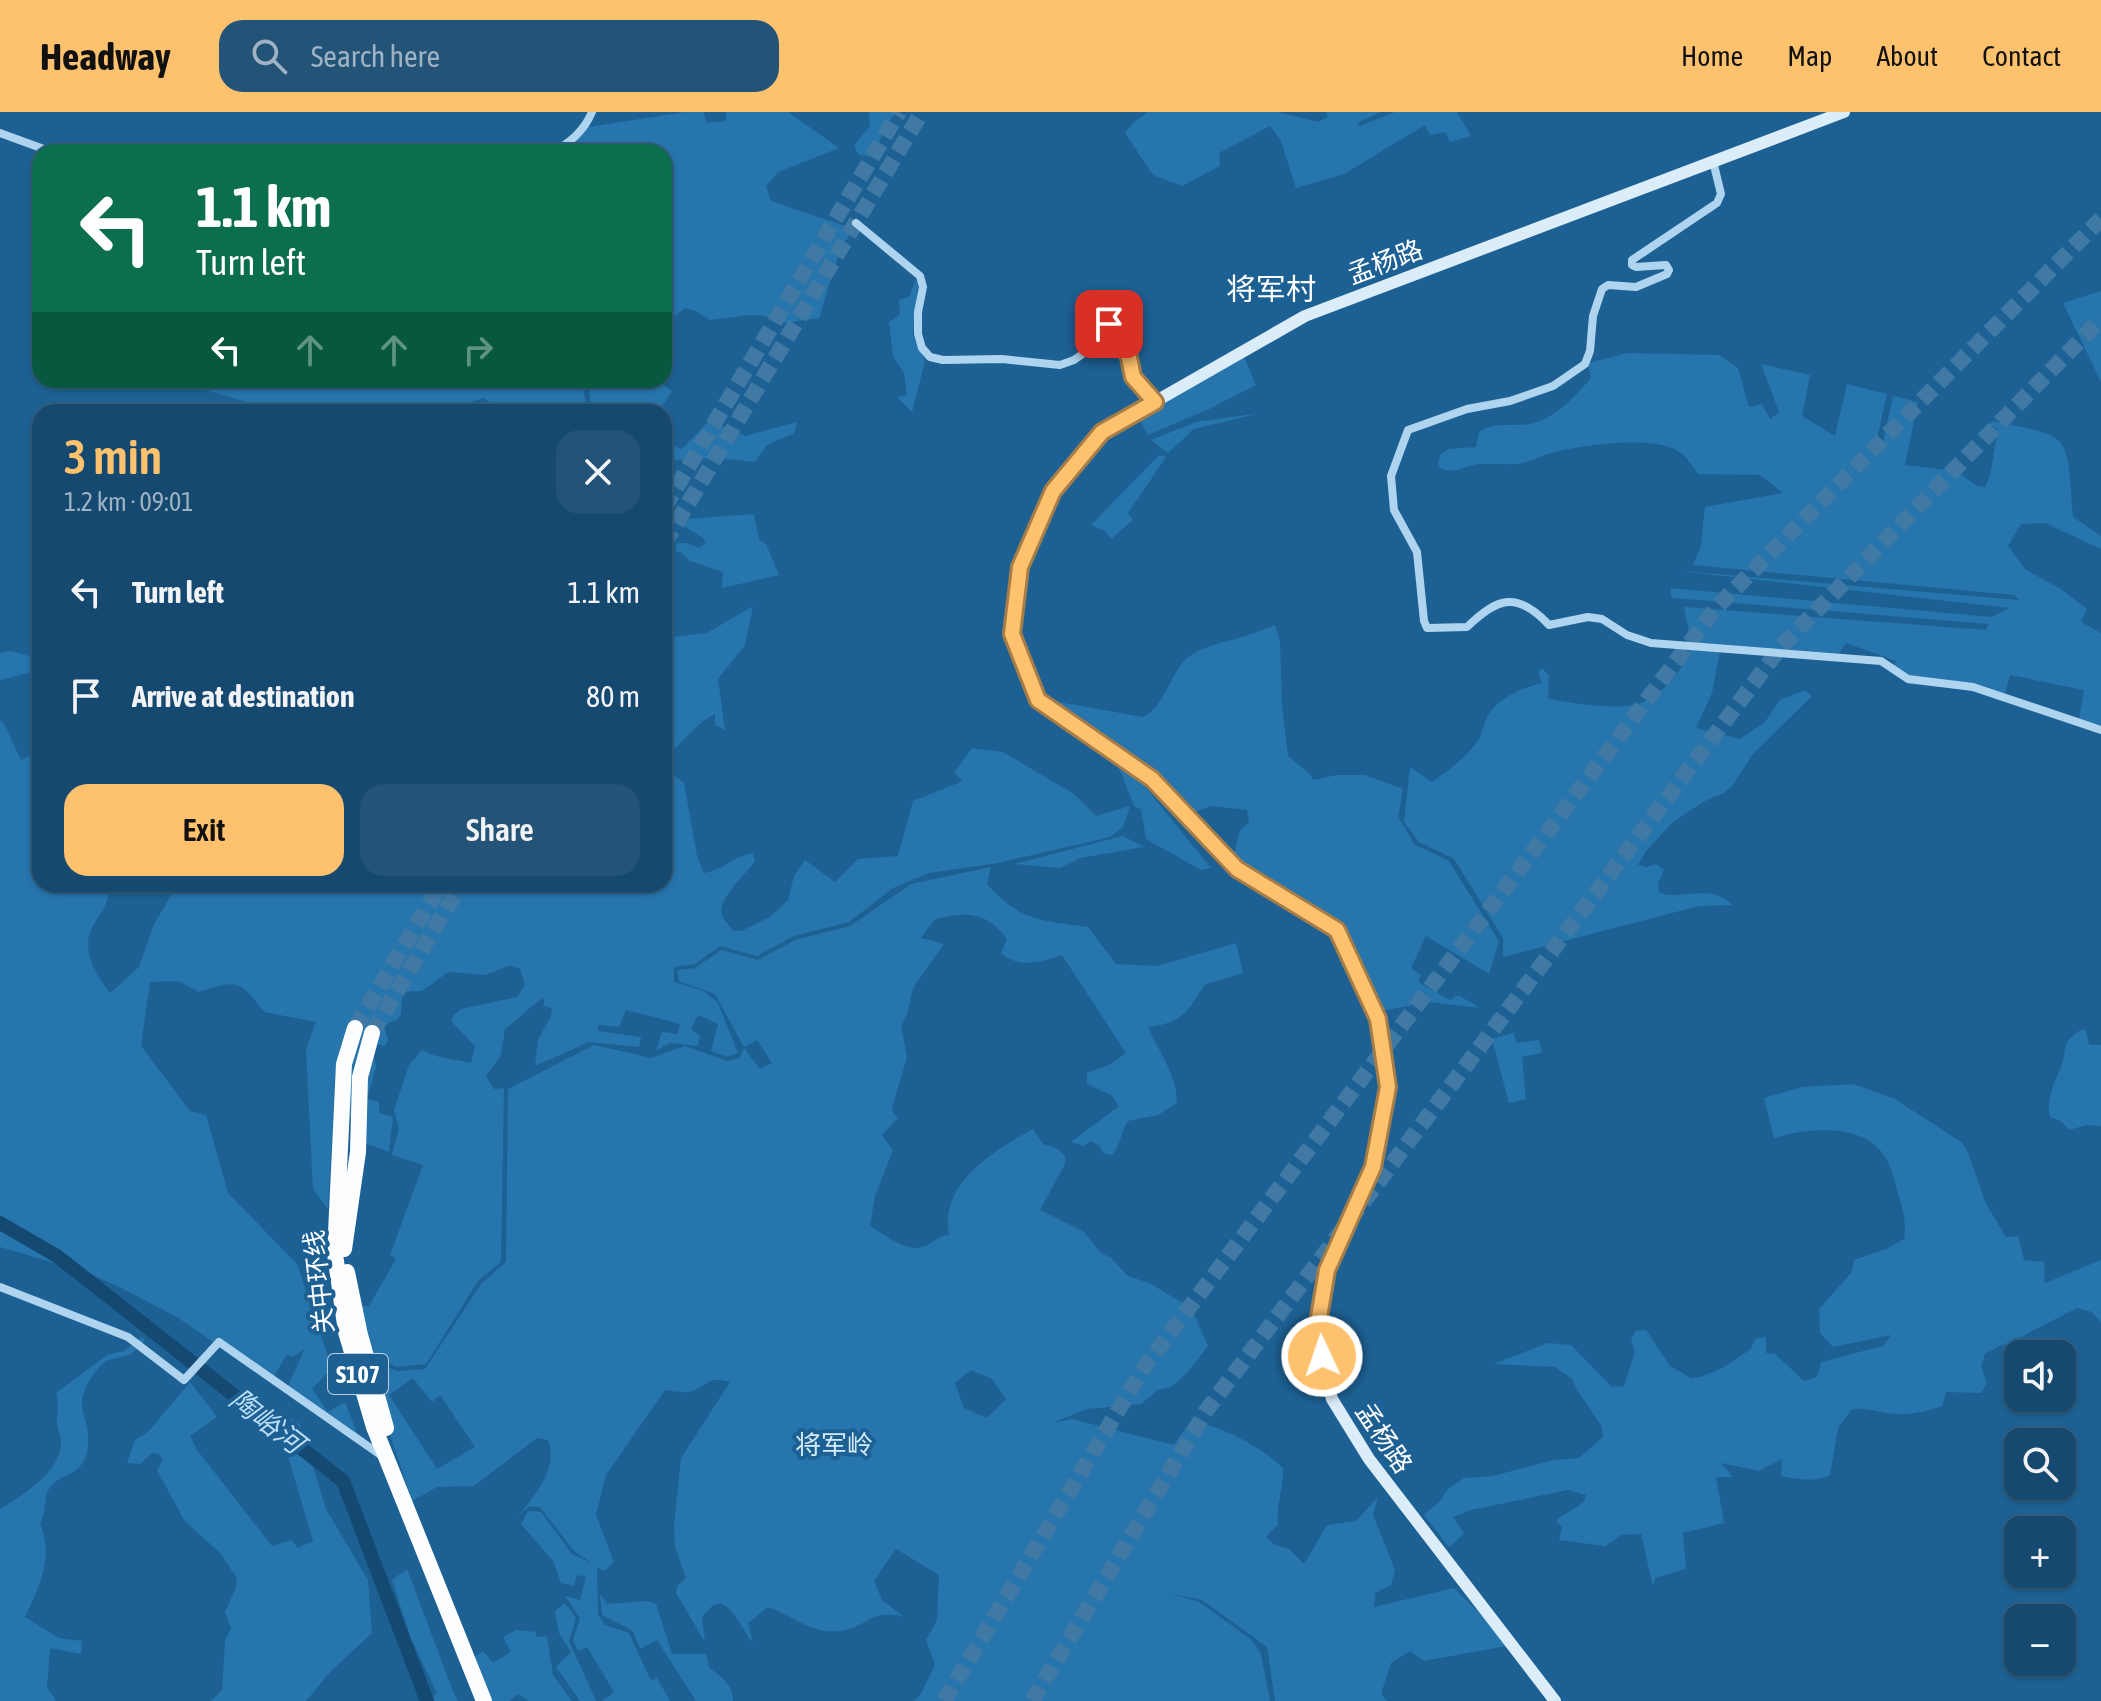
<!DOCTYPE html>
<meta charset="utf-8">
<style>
:root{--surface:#16496f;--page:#235377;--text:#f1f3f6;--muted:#9eb2c3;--line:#356182;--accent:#fec16e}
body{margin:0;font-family:"Asap Condensed","Noto Sans SC",sans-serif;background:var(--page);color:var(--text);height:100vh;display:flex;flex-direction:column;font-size:30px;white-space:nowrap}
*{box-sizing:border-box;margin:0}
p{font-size:26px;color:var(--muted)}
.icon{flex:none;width:44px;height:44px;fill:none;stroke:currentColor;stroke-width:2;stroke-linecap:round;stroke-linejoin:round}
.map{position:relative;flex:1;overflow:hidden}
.side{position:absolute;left:32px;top:292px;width:640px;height:488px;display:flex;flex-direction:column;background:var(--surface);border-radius:24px;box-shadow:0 2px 6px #0004,0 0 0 2px var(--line)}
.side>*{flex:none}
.hud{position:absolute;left:32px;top:32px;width:640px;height:244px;border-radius:24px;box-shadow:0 2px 6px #0004,0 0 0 2px var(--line);background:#0b6e4f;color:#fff;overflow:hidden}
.controls{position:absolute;left:2004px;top:1228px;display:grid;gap:16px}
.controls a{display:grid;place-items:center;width:72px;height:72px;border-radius:16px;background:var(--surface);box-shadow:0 2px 6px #0004,0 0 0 2px var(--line);font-size:40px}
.pin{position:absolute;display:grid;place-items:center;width:68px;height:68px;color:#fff;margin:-34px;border-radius:16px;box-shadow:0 4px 12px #0006}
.me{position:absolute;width:88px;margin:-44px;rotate:357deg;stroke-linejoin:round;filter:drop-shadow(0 0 6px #0008)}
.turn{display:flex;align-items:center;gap:28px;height:168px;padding:0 32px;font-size:36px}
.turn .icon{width:104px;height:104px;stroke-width:2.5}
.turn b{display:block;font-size:56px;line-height:68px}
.lanes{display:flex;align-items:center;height:76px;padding:0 32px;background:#0003;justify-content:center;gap:40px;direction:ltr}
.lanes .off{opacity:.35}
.round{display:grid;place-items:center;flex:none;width:84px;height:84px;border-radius:24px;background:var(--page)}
.headline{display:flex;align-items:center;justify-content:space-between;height:136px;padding:0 32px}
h1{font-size:48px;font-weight:600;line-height:60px;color:var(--accent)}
.action{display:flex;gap:16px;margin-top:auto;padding:16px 32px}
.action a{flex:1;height:92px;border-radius:24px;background:var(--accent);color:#111;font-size:32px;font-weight:600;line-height:92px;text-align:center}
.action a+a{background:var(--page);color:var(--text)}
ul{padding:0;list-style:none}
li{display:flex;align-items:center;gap:24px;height:104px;padding:0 32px}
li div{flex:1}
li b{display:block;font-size:30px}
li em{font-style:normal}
header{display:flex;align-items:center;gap:48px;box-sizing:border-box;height:112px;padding:0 40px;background:var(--accent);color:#111}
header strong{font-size:38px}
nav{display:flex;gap:44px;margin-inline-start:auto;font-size:28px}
.search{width:560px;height:72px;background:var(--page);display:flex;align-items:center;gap:20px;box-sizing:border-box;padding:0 28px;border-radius:24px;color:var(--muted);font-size:30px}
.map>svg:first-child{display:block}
.green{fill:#2675ac;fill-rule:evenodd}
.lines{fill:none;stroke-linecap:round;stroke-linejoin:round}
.river{stroke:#144972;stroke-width:14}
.trunk-tunnel{stroke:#3f79a4;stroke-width:16;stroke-dasharray:16 8;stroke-linecap:butt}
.motorway-tunnel{stroke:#3f79a4;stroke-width:16;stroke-dasharray:16 8;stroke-linecap:butt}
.minor{stroke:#afd4ef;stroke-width:8}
.secondary{stroke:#dcedfa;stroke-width:12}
.trunk{stroke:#fbfdff;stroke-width:16}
.route-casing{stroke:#a57d48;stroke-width:20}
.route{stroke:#fec16e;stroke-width:14}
.labels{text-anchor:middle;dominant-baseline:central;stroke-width:8;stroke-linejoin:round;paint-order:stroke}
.shield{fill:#1d6194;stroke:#bbd0df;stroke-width:2}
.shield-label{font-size:24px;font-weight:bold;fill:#fff}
.street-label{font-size:26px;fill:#fff;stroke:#1d6194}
.park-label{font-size:26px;fill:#d5ebfa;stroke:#1d6194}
.water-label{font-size:28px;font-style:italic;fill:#bbdef5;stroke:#1d6194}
.quarter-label{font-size:30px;fill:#fff;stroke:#1d6194}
</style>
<header>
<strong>Headway</strong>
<div class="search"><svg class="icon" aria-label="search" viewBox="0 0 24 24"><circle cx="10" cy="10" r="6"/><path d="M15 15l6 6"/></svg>Search here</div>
<nav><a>Home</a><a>Map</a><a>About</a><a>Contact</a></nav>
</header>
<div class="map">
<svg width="2101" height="1589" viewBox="0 0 2101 1589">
<rect width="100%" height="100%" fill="#1d6194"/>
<path class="green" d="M685 0H703L707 11 726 9V0H788L839 36 778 60 766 74 771 89 854 117 841 135 819 206 786 211 765 204 748 203 710 208 696 199 685 196 673 205V217L664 218V40H557L589 15Z
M869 0H896C885 14 877 29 877 47L858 42 854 33 870 14Z
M1148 0H1278L1318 10 1328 5 1326 0H1381L1357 11 1360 14 1395 0H1457L1471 24 1450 30 1445 20 1430 23 1425 13 1344 62 1296 76 1281 29 1270 14 1219 41 1220 54 1182 74 1153 63 1125 21 1133 11Z
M916 167 918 173 913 223 925 249 912 300 897 285 907 283 904 261 893 244 889 210 900 203 899 188 909 185Z
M2101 179V270L2063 191Z
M1628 241 1719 243 1738 256 1749 295 1762 292 1770 307 1779 300 1761 252 1810 263 1802 304 1835 324 1847 272 1887 282 1874 340 1880 344 1893 284 1918 290 1905 353 1956 359 1977 374 1985 375 1990 364 1998 317 1990 313 1991 309C2075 325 2066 321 2073 405L2101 424V437L2045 411 2021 412 2008 434 2026 458 2061 477 2087 497 2081 510 2101 521V613L2079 608 2084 578 2010 563 2003 590 1967 577 1909 572 1891 561 1896 549 1846 531 1834 549 1720 539 1712 581 1696 616 1740 627 1765 610 1780 588 1805 578 1812 584 1753 642 1732 674 1724 681 1703 690 1673 710 1646 739 1638 753 1647 755 1656 752 1664 758 1658 771 1659 780C1678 790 1711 770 1732 793L1699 794 1503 845V826L1454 747 1419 730 1404 710 1410 655 1432 670C1449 658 1467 645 1479 627 1483 620 1484 610 1488 603 1500 585 1522 576 1542 571L1538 560 1542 556 1549 564 1548 587C1572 591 1618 599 1641 591 1661 584 1689 554 1690 532 1690 520 1686 507 1684 495L1986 518 1989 512 1672 486 1670 476 1992 505 2009 496 1670 458 2019 488 2014 483 1693 453 1701 434 1705 395 1783 381 1760 363 1698 362C1692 354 1687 344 1678 339 1651 323 1582 333 1551 341 1542 343 1533 349 1523 351 1506 354 1489 350 1473 353 1460 356 1452 363 1438 355L1440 343 1449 337 1476 335 1479 320C1494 309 1512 315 1530 312 1556 306 1574 285 1591 266L1588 251Z
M1243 243 1256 273 1209 297 1148 323 1136 302Z
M173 268H581L588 300H499L498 295 483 286 462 293V300H279Z
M586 268H656L672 279 658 300H591L589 275Z
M1261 301 1194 317 1168 341 1151 328 1196 310Z
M709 309 745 324 797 310 794 321 767 333 755 350C737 347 678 343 664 352V325L681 338Z
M1159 343 1166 345 1128 401 1133 408 1111 427 1105 419 1091 413Z
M754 402 759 428 766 432 779 463 722 476 723 460 690 449 682 441 675 439 677 431H686L699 436 706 432 703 426 674 408Z
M753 494 745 533 718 567 725 618 715 613V602L703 609 672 639 674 646 672 658 668 659 684 671 697 744 704 761C724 758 733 744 753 741L755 749C746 762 717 787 722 803 724 808 730 814 733 819H741L770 805 788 788 794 764 805 748 835 770 858 747 898 744 913 689 963 669 954 661 972 636 1003 640 1074 682 1096 704 1130 694 1123 715 1110 725 998 751 929 761 893 776 849 810 794 824 757 844 720 834 695 852 674 855V870L704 879 718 891 738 941 727 945 711 939 718 912 698 903 691 917 700 924 698 934 670 931 656 939 662 920 678 922 680 912 626 898 619 915 598 913V919L641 925 639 935 589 930 535 954 538 928 551 904 552 896 544 894V886C531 893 518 908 505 917L501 943 486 964 494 977 504 976 501 1150 478 1169 426 1252 396 1255 363 1238 354 1194H369L396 1147 390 1143 423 1053 392 1043 399 1016 394 998 409 953 422 938C438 947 454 947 471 951L475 934 451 909 454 903 461 897 517 885 525 873 520 857 510 853 486 863 448 860 422 879 402 880 401 902 397 908 384 913 388 928 385 934 371 931 376 955 367 987 379 990V1001L393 1005 389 1040 365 1031 346 998 356 933H341L335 966 328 1097 313 1077 306 937 316 910 264 900C239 867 237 868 199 880L178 869 150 870 141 934 190 999 206 1003 228 1081 297 1152 332 1256 312 1277 328 1300 345 1290 359 1326 286 1279 305 1236 293 1245 287 1242 271 1270 177 1205 123 1177 86 1160 0 1135V608L4 612 21 648 40 639V772H107C111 790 103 797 94 812 79 835 95 862 110 881L139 855 154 812 178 772H278L280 776 289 777 292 772H664V526L707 521Z
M1275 513 1280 529 1282 593 1288 644 1311 663 1313 668 1337 663H1365L1403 677 1398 705 1415 733 1448 748 1499 829 1489 862 1426 824 1411 856 1421 863 1418 870 1450 888 1458 883 1480 896 1429 890 1376 900 1364 854 1345 825 1233 748 1240 718 1249 711 1247 698 1212 694 1192 701 1153 657 1047 588 1143 605C1165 595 1170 561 1187 546 1202 534 1222 531 1239 526 1251 523 1263 517 1275 513Z
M11 539 36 546 40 543V558L0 568V541Z
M1117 651 1142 671 1211 756 1201 758 1146 727 1141 697 1134 694Z
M1123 724 1144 735 1080 746 1060 756 1014 752Z
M991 755 987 772C1021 810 1041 808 1088 815L1116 852 1157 854 1236 831 1243 861 1204 873C1189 900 1179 912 1148 915 1159 940 1177 963 1177 991L1158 1003 1128 1009C1121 1020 1120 1034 1112 1043L1103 1041 1100 1034 1091 1029 1084 1034 1071 1030 1119 994 1111 983 1087 972V961L1109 953 1126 941 1062 843C1041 850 1020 857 1001 841L1007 827C986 799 967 800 935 807L921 826 944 832 913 876 907 903 901 914 907 945 892 996 894 1002 898 1006 882 1023 893 1038 875 1084 870 1114C884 1122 908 1142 925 1134 935 1130 938 1124 949 1123 939 1071 994 1039 1033 1017L1043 1032 1056 1036 1065 1043V1052L1040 1098 1083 1119 1101 1141 1111 1146 1128 1164 1149 1171 1183 1191 1194 1202 1208 1234 1188 1260 1171 1275 1158 1278 1141 1292 1087 1297 1052 1311 1072 1307 1174 1333 1185 1317 1197 1309C1228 1319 1259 1333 1283 1356 1284 1375 1276 1392 1278 1412L1266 1425 1275 1433 1289 1437 1304 1452 1327 1413 1356 1409 1378 1385 1373 1403 1395 1458 1391 1473 1375 1481 1374 1495 1454 1476 1512 1533 1424 1549 1410 1539 1391 1551 1381 1582 1387 1589H1275L1267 1535 1202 1488 1169 1481 1199 1490 1252 1528 1261 1542 1270 1589H914L921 1582 935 1553 926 1528 937 1508 939 1463 896 1437 874 1469 882 1488 904 1505C874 1496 868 1513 845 1518 814 1525 794 1504 768 1495L748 1511 753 1531C742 1518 737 1500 721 1491L712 1494 702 1505 705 1530 676 1481 677 1474 686 1466 675 1435 674 1414 681 1346 730 1270C708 1264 710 1272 692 1279 685 1282 673 1279 665 1278L606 1363 596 1403 614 1450 604 1459 597 1455 598 1503 605 1513 629 1521 651 1569 657 1566 670 1589H602L614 1580 587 1535 578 1539 573 1528 580 1506 565 1484 580 1488 586 1465 577 1463 574 1474 561 1471 553 1449 521 1412 528 1399 541 1400 572 1442 593 1452 574 1439 540 1395H528L517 1405C534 1384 559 1357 548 1328L537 1326 474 1374 437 1375 412 1389 365 1247 397 1259 425 1257 481 1172 506 1150 508 977 594 933 651 946 685 934 727 949 739 946 744 936 760 957 772 951 757 928 744 935 715 882 679 869 677 858 695 856 721 838 758 848 795 828 850 814 911 772ZM971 1258 992 1267 1006 1287 987 1306 964 1296 955 1271ZM413 1266 432 1290 440 1283 475 1335 437 1357 389 1283Z
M2082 917 2086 919 2089 933H2101V1014L2087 1013 2069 1018 2061 1009 2050 1005C2046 985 2054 973 2061 955 2069 936 2058 932 2082 917Z
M1513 921 1517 931 1539 928 1542 941 1522 945 1526 987 1509 991 1492 927Z
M1853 972 1895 987 1961 1030 1967 1038 1986 1092 2006 1125 2018 1124 2024 1148 2044 1150 2045 1171 2101 1148V1211L2092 1200 2077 1196 2030 1220 2012 1232 2001 1233 1985 1242 1981 1254 1987 1271 1981 1281 1946 1280 1942 1294C1930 1298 1916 1302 1903 1302 1885 1303 1870 1295 1852 1297L1838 1316 1830 1363C1814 1371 1797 1367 1781 1364L1782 1347 1759 1359 1721 1351 1733 1365H1716L1724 1411 1683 1421 1686 1457 1655 1466 1653 1474 1641 1422 1622 1423 1605 1434 1559 1428 1562 1416 1556 1408 1584 1390 1586 1383 1568 1378 1471 1398 1453 1405 1464 1422 1449 1435 1424 1403 1441 1388 1447 1378 1464 1366 1493 1364 1553 1348 1579 1346 1603 1325 1601 1313 1577 1278 1572 1267 1555 1255 1493 1252 1548 1231 1571 1233 1612 1275 1624 1274 1635 1239 1631 1229 1635 1219 1646 1218 1670 1254 1691 1266 1701 1265 1724 1255 1751 1237 1755 1227 1766 1225V1241L1775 1242 1804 1269 1817 1265 1821 1250 1883 1234 1891 1223 1833 1235 1820 1221 1819 1197 1852 1160 1854 1148 1886 1137 1904 1127C1907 1110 1902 1094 1897 1078 1893 1063 1889 1045 1876 1034 1849 1011 1805 1017 1774 1026L1764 986 1802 975Z
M142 1225 145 1228C141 1232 137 1238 132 1241 120 1249 109 1241 95 1260 67 1299 94 1303 87 1340 81 1366 60 1360 49 1377 43 1385 48 1397 40 1411 54 1445 40 1474 25 1505L59 1526 82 1529 81 1542 50 1536 47 1575 56 1589H0V1397C22 1384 62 1359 61 1330 61 1324 58 1318 57 1312 57 1301 59 1293 56 1281L107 1243 124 1239Z
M190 1270 217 1305 190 1324 197 1338 272 1434 291 1428 298 1436 313 1429 283 1327 268 1304 257 1302 245 1285 300 1312 326 1397 368 1468 372 1521 331 1559 306 1589H211L222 1578 225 1528 231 1517 225 1500 236 1476 237 1466 220 1441 184 1408 157 1358 163 1348 159 1342 152 1341 140 1352 127 1351 135 1328 149 1319Z
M407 1457 452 1577 458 1589H431L430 1586 437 1581 411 1527 392 1468Z
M600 1482 607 1492 648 1489 656 1492 672 1542H706L709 1556C721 1564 733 1573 733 1589H696L657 1528 640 1537 633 1519 602 1503Z
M565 1491 576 1506 569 1529 596 1589H580L556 1555 571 1540 559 1521 555 1499Z
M516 1518 536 1520V1525L547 1524 553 1563 572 1589H529L518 1582 509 1589H489L473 1546 483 1539 493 1551 511 1540 503 1525Z"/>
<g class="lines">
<path class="river" d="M0 1111 57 1144 343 1369 427 1589"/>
<path class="trunk-tunnel" d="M664 396 899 0
M664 432 922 0
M355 916 441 772
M372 921 461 772"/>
<path class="motorway-tunnel" d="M944 1589 1143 1257 1716 496 2101 107
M1032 1589 1206 1299 1780 536 2101 207"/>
<path class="minor" d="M0 21 52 40
M552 40C571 31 584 19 592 0
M1713 49 1721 82 1717 91 1632 148V153L1636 155 1666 153 1669 158 1667 162 1636 175 1608 173 1602 177 1593 204 1590 239 1585 252 1553 274 1510 289 1467 297 1408 318 1391 364 1394 398 1417 440 1424 509 1427 516 1467 515C1498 485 1517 479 1549 513L1588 505 1602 507 1627 523 1651 531 1881 549 1908 567 1973 575 2101 618
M856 111 920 164 923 175 918 200V222L922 236 930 245 943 248 1002 247 1060 253 1074 248 1084 241 1099 213 1109 212 1129 245 1133 265 1155 290
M0 1175 128 1225 184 1268 219 1230 382 1344"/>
<path class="secondary" d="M1555 1589 1369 1347 1332 1287 1316 1223 1327 1158 1373 1055 1388 975 1378 907 1337 818 1237 757 1152 667 1038 588 1012 522 1020 455 1053 379 1102 320 1305 204 1844 0"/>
<path class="trunk" d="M355 916 344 952 335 1142 346 1220 374 1315 484 1589
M344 1137 358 1040 360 965 372 921
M347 1160 360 1223 386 1316"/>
</g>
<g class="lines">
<g class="route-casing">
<path id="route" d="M1109 212 1129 245 1133 265 1155 290 1102 320 1053 379 1020 455 1012 522 1038 588 1152 667 1237 757 1337 818 1378 907 1388 975 1373 1055 1327 1158 1316 1223 1322 1244"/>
</g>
<use href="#route" class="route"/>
</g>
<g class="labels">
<rect class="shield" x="328" y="1242" width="60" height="40" rx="6"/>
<g class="shield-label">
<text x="358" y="1262">S107</text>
</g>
<g class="street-label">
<text transform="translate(1385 150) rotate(-21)">孟杨路</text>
<text transform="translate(319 1170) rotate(-96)">关中环线</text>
<text transform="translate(1384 1326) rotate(56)">孟杨路</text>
</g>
<g class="park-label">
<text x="834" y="1333">将军岭</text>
</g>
<g class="water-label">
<text transform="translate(267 1309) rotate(38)">陶峪河</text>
</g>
<g class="quarter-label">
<text x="1271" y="177">将军村</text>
</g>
</g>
</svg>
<div class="controls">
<a><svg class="icon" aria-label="sound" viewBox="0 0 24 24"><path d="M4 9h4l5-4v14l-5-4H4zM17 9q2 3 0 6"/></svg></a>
<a><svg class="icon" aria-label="search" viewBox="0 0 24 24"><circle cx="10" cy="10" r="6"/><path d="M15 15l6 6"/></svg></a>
<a>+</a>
<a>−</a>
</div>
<div class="pin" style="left:1109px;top:212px;background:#d93025"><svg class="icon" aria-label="arrive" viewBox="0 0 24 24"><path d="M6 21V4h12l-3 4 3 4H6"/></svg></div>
<svg class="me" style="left:1322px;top:1244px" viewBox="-20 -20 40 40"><circle r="17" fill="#fec16e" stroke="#fff" stroke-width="3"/><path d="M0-11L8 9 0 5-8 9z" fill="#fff"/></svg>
<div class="hud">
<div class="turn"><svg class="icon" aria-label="left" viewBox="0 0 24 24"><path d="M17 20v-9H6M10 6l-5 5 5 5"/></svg><div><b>1.1 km</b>Turn left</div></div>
<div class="lanes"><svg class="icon" aria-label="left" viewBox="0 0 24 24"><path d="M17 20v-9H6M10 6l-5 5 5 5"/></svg><svg class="icon off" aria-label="ahead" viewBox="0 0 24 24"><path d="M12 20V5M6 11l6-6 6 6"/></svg><svg class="icon off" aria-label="ahead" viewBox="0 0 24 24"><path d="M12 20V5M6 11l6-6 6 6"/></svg><svg class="icon off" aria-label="right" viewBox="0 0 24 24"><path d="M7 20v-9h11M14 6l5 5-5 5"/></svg></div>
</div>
<section class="side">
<div class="headline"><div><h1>3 min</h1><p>1.2 km · 09:01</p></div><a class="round"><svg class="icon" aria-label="close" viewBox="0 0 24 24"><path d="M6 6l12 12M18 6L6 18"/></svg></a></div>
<ul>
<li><svg class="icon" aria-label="left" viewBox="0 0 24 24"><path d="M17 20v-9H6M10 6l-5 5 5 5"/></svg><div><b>Turn left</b></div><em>1.1 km</em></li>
<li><svg class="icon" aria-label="arrive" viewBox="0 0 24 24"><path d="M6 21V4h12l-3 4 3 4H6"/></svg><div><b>Arrive at destination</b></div><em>80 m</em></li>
</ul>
<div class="action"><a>Exit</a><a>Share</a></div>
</section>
</div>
